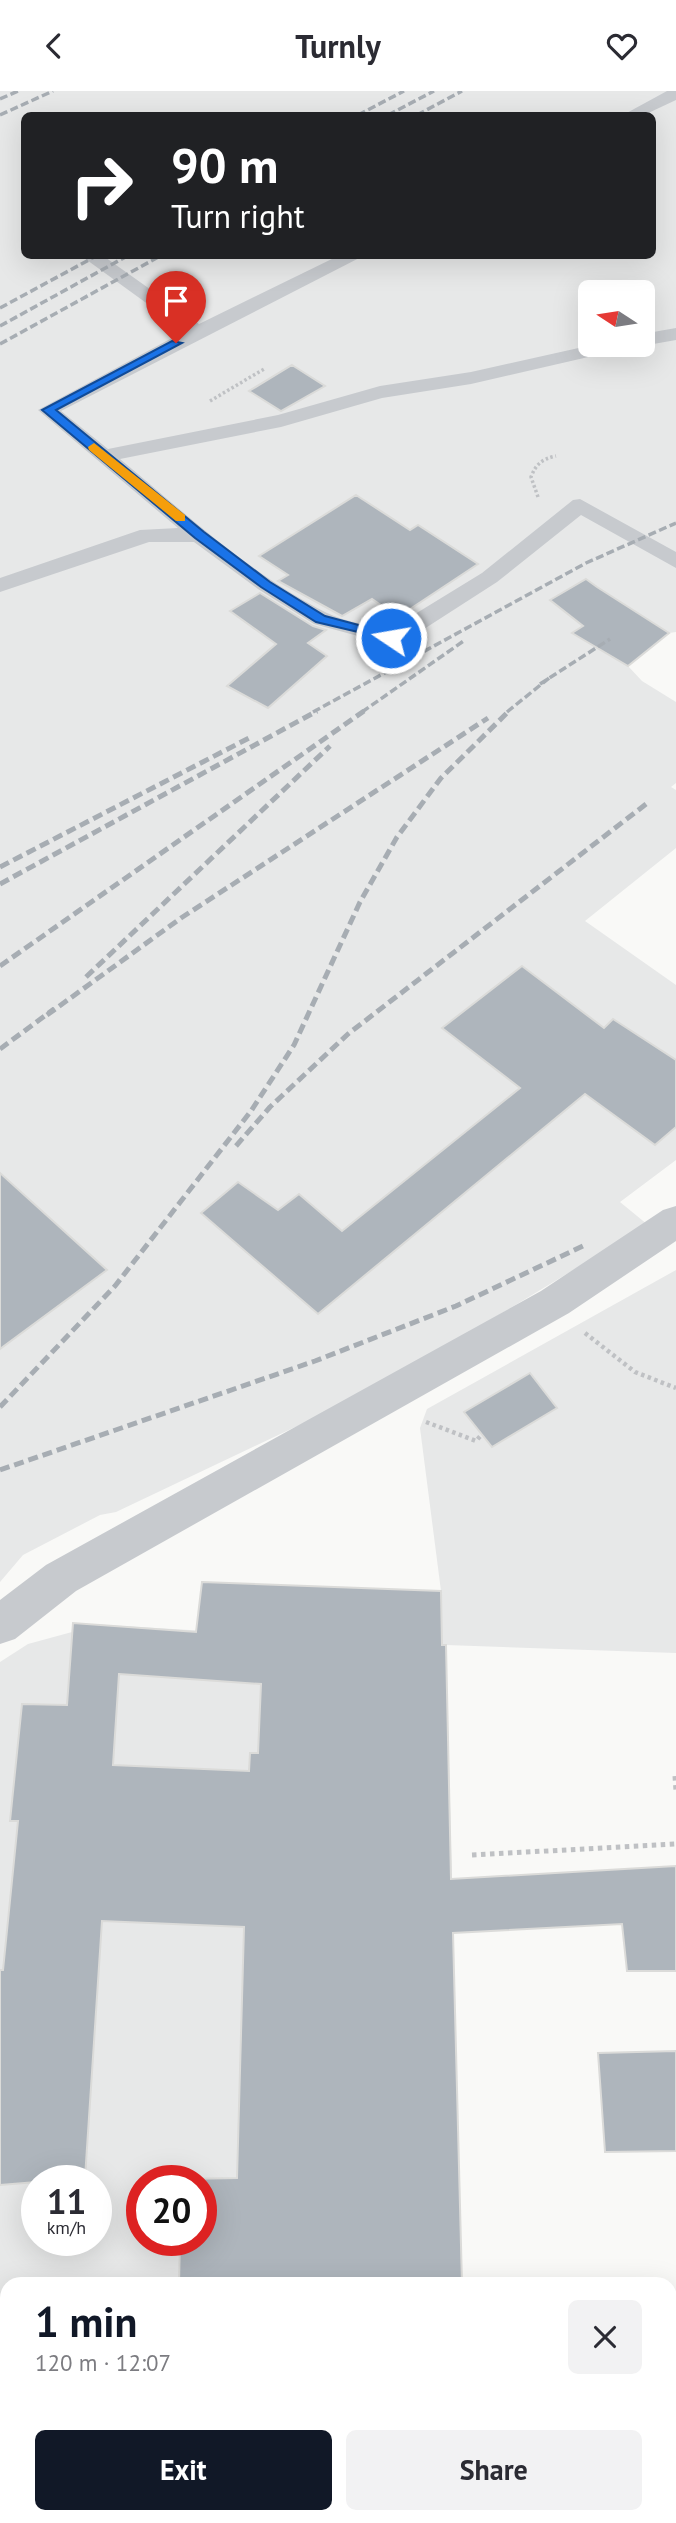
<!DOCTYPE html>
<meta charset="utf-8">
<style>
:root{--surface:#fff;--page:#f2f2f3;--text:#2b2b33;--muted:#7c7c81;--accent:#111827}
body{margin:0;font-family:"PT Sans",sans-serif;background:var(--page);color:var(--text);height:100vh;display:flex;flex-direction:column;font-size:26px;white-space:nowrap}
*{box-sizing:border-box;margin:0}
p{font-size:23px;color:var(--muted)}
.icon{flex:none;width:38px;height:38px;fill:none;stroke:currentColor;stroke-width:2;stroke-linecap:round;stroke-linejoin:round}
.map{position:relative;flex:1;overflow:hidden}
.panel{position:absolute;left:0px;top:2186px;width:677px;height:247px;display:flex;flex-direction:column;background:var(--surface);border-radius:21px 21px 0 0;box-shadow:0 7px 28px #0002}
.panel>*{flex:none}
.guide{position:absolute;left:21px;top:21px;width:635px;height:147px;border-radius:10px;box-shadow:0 7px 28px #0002;background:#202124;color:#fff;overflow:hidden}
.needle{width:46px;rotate:282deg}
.buttons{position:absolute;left:578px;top:189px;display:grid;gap:14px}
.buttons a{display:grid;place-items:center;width:77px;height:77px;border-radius:10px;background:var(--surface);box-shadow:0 7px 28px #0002;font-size:35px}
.speed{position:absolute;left:21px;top:2074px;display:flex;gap:14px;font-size:35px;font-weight:700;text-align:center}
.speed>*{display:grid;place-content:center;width:91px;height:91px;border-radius:50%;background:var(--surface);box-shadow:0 7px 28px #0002;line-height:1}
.speed small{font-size:18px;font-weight:400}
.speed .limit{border:10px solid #d22;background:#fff;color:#111}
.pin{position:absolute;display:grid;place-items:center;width:60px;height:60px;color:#fff;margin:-72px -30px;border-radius:50% 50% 50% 0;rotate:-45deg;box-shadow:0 0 7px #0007}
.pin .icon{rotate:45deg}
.me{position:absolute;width:77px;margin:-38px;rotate:282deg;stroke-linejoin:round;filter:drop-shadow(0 0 5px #0008)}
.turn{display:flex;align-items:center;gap:24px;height:147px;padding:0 35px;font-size:32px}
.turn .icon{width:91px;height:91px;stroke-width:2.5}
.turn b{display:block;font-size:49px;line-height:60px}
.round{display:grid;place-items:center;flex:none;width:74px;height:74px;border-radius:10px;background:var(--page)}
.headline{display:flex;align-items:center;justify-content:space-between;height:119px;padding:0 35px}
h1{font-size:42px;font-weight:600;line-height:52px;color:var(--accent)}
.cta{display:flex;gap:14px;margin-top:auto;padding:14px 35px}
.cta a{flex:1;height:80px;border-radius:10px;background:var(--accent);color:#fff;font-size:28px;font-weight:600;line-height:80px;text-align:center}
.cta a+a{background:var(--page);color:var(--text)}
header{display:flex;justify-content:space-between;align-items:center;height:91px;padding:0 35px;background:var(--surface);font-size:32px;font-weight:600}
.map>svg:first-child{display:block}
.built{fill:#e7e8e8;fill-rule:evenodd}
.building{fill:#aeb5bc;stroke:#dbdbd9;stroke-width:2;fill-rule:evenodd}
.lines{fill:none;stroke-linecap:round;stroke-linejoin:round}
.path-far2{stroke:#bfc1c4;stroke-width:3.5;stroke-dasharray:2.5 2.5;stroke-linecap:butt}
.path-far1{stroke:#bfc1c4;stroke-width:4.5;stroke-dasharray:3.5 3.5;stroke-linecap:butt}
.path{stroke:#bfc1c4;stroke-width:5;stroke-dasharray:4.5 4.5;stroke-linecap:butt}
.service{fill:#c7cace;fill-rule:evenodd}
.minor{fill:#c7cace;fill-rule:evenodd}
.rail-far1{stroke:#a7adb3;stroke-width:3.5;stroke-dasharray:8 3.5;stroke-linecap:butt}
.rail{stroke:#a7adb3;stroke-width:5;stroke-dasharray:10 5;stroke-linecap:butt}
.route{fill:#1a73e8;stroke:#114b97;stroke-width:2}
.slow{fill:#f59e0b}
</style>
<header><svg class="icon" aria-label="back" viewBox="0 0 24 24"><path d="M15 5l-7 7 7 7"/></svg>Turnly<svg class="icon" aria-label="heart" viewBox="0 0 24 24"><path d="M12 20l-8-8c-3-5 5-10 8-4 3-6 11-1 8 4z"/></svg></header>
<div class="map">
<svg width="676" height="2432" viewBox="0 0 676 2432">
<rect width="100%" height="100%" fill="#f9f9f7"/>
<path class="built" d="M0 0H676V541L669 542 628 575 642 590 676 611V692L671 696 676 699V757L585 830 676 894V1069L620 1111 648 1134 429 1266 310 1329 116 1421 100 1424 23 1464 0 1491ZM24 24H653V164H24ZM590 201H642V254H590Z
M676 1179V1562L446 1554 462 2193H7V2426H670V2344H676V2432H0V1571L28 1553 72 1541 73 1532 442 1554 441 1500 420 1337 427 1318ZM37 2090H96V2149H37ZM142 2090H201V2149H142Z"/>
<path class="building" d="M292 274 325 295 281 320 249 300Z
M356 404 410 439 418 434 478 473 398 526 372 508 342 525 278 490 288 484 259 465Z
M586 488 597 496 669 542 628 575 572 542 583 535 550 509Z
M260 502 313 535 326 539 308 552 327 565 268 617 227 595 276 553 230 520Z
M522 875 604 937 613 928 676 969V1036L655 1054 585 1003 318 1223 201 1122 238 1091 278 1119 299 1103 342 1140 520 997 442 937Z
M0 1082 107 1179 0 1258Z
M530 1282 557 1317 492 1356 464 1321Z
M202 1491 441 1500 442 1554H446L451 1788 676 1775V1880H627L622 1833 453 1842 462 2193H179L180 2149H201V2090L183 2088 237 2087 244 1836 102 1830 85 2087 0 2094V1879H3L18 1730H10L22 1613 67 1614 73 1532 196 1541ZM119 1583 261 1593 258 1662H250L249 1680 113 1674Z
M676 1960V2060L605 2061 598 1962Z"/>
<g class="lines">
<path class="path-far2" d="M210 310 264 278
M538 406 531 386C536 373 542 368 556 365"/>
<path class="path-far1" d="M585 1242 635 1281 676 1297
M426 1331 476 1350 482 1343"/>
<path class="path" d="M675 1685 676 1700
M472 1764 676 1753"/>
<path class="service" d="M667 0H676V9L644 24H623Z
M80 164H102L199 233 340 164H365L61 320 108 358 278 324 380 295 471 281 592 254H625L623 258 471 293 382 307 281 336 120 368C185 422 251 484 327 522 345 531 369 534 389 539L482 482 573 409 580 408 676 461V477L581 424 497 491 424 538 391 554 314 533 258 498 194 451H149L0 501V487L140 439 178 437 38 319 185 240Z
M676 237V249L642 255 638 254H642V243Z"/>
<path class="minor" d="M676 1115V1150L569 1222 76 1500 15 1548 0 1553V1509L46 1474 541 1200 663 1119Z"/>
<path class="rail-far1" d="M0 8 18 0
M0 24 53 0
M358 24 404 0
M388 24 434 0
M417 24 462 0
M0 217 98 164
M0 235 129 164
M0 253 162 164
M540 593 610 548
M313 621 586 472 676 432
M362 621 465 549
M507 621 549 587"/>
<path class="rail" d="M0 776 249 647
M0 793 317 620
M0 875 364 620
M86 886 330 655
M47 924 181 827 488 627
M0 958 54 918
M236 1055 270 1016 348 943 650 710
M0 1316 115 1195 251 1020 294 954 360 811 397 746 441 687 509 620
M0 1379 315 1270 456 1215 583 1155"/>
</g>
<path class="route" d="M172 250 182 252 56 319 204 441 270 491 325 525 396 544V550L316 531 261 496 195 447 42 319Z"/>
<path class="slow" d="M94 352 185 424V430H176L89 359 88 356Z"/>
</svg>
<div class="buttons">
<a><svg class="needle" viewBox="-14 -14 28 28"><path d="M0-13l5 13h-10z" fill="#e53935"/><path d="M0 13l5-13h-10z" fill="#7c7c81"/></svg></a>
</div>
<div class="speed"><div>11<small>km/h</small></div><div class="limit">20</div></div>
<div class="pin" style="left:176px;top:252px;background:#d93025"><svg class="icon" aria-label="arrive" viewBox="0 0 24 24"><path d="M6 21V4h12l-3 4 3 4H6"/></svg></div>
<svg class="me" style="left:391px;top:547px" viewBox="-20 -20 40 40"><circle r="17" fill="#1a73e8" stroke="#fff" stroke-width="3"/><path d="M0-11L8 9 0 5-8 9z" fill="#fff"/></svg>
<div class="guide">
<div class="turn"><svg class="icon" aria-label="right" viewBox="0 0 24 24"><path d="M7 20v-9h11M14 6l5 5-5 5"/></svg><div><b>90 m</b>Turn right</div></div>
</div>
<section class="panel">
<div class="headline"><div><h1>1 min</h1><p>120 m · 12:07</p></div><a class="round"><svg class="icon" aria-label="close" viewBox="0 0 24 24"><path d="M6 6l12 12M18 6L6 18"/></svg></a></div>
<div class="cta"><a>Exit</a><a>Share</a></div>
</section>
</div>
